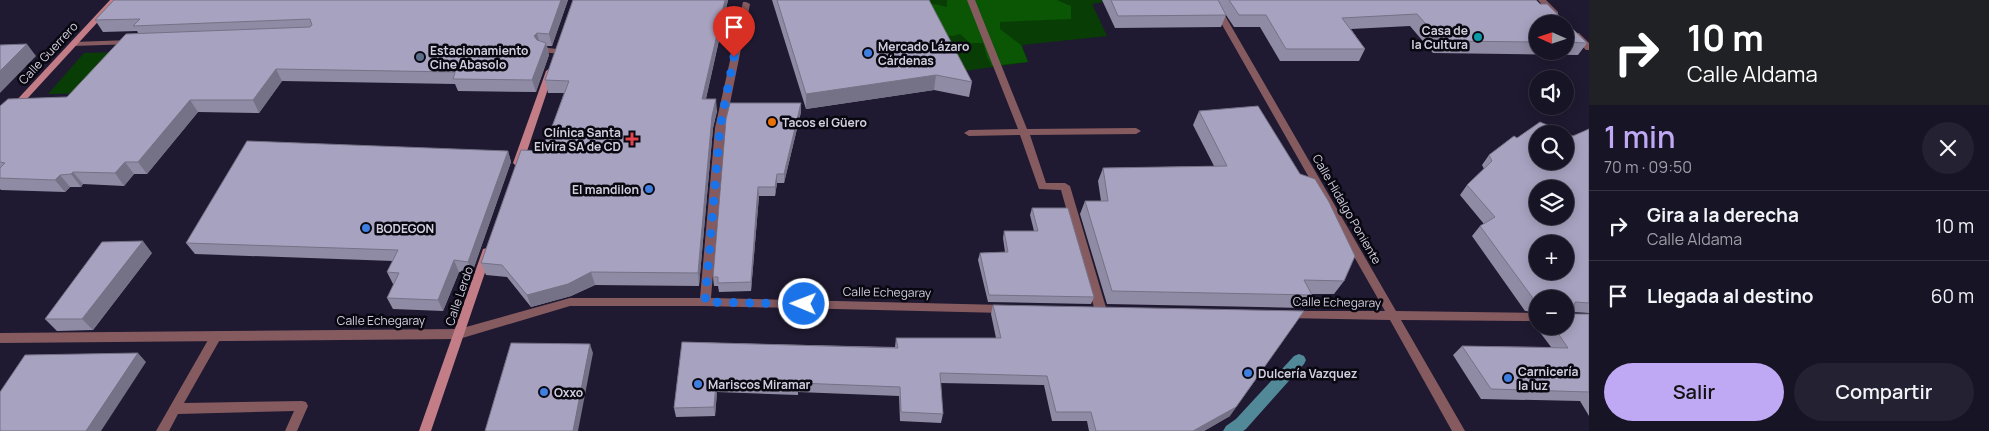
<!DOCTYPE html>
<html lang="es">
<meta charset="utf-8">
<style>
:root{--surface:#171425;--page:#242132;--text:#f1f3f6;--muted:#9e9ea7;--line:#363342;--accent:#bfa9f4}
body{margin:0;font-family:Manrope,sans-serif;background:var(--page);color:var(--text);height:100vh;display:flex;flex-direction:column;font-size:19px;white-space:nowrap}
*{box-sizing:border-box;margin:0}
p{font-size:16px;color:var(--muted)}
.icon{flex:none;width:28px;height:28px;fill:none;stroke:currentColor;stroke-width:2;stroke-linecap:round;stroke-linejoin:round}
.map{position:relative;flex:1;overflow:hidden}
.side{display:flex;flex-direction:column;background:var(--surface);width:400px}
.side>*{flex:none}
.hud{background:#202124;color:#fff;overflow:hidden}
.needle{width:32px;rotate:273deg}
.buttons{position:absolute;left:1529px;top:15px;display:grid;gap:10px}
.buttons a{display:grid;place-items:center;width:45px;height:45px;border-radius:50%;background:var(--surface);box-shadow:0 2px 12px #0003,0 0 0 1px var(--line);font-size:25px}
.pin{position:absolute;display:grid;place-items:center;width:42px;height:42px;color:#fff;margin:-51px -21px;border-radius:50% 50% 50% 0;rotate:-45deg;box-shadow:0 0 5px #0007}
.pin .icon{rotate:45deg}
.me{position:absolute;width:55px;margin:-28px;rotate:271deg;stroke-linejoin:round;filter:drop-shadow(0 0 4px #0008)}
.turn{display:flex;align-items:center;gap:18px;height:105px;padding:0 15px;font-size:22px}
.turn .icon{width:65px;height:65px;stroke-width:2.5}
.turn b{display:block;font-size:35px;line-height:42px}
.round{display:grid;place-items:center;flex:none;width:52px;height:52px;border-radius:26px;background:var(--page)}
.head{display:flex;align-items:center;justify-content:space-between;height:85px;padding:0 15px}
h1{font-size:30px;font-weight:600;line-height:38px;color:var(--accent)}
.button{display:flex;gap:10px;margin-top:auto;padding:10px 15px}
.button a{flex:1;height:58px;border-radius:30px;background:var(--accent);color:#111;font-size:20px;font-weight:600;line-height:58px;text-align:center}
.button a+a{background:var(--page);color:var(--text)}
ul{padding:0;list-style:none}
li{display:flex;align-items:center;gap:15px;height:70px;padding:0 15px;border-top:1px solid var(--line)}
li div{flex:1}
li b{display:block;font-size:19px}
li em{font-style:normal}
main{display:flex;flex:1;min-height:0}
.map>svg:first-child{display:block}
.green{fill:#083d05}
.forest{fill:#0a5605}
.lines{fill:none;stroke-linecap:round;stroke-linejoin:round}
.stream{fill:#528999;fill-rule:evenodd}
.lane{fill:#865b60;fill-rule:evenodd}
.street{fill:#865b60;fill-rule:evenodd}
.secondary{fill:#c27d86;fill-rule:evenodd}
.wall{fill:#908ba4;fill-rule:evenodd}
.shaded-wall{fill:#757186}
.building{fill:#a7a2bf;stroke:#757186;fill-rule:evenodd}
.route{stroke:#1a73e8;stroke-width:9;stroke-dasharray:0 16.2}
.culture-dot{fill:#0f9aa8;stroke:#090710;stroke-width:2}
.shop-dot{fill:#3f7fe0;stroke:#090710;stroke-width:2}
.service-dot{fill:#5c6f8a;stroke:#090710;stroke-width:2}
.food-dot{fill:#e8710a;stroke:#090710;stroke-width:2}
.health-dot{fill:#e0444e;stroke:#090710;stroke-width:2}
.labels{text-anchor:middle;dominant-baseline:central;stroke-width:5;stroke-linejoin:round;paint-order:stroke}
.poi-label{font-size:12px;font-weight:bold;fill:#d1cfde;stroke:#090710;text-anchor:start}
.street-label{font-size:12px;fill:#d1cfde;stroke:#090710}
</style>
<main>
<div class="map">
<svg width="1589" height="431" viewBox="0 0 1589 431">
<rect width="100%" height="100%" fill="#1f1a31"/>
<path class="green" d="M920 0H1102L1103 2 1092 4 1107 36 1022 45 1028 62 957 72Z
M128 52 120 93 48 94 84 53Z"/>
<path class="forest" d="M947 0H1057L1071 6V19L1000 22V29L1021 45 1028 62 992 66 987 57 983 43H970L960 34 953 36 937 35 923 6 935 4 947 7Z"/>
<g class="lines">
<path class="stream" d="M1299 354 1304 356 1306 360 1304 364 1246 429 1243 431H1223L1226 426 1236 419 1294 356Z"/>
<path class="lane" d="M967 0H975L1027 129 1136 128 1141 131 1136 134 1030 135 1046 183H1065L1070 186 1107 311 1105 314 1101 315 1097 314 1095 311 1061 190 1039 189 1020 135 969 136 964 133 969 130 1018 129Z
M130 40 134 42 133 44 74 46 70 44 74 42Z
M540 47 557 49 561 51C556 55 544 53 539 49Z
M216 331 220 333 222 336 184 403 302 401 306 402 308 406 297 431H285L294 411 178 414 169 431H156L212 333Z"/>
<path class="street" d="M1208 0H1216L1396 311 1538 313V321L1401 320 1465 431H1452L1390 320 1285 318 1283 315 1285 312 1289 311H1385Z
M1538 0H1546L1558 12V16H1552Z
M743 2H746L750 4 725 128 711 298 1004 305 1008 306 1010 309 1008 312 1004 313 705 306H570L459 339 0 343V333L459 329 570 298H700L715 128Z
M1573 33H1579L1589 43V50H1586L1573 37Z"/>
<path class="secondary" d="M110 0H118L3 125 0 126V118Z
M550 68 554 71 523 163 518 166 515 165 513 163 546 71Z
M487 248 491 249 492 252 431 431H419L482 252 483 249Z"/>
</g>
<path class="wall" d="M568 0 552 46H547L549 55 536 92 458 91 455 84 282 81 259 113 198 112 147 174H134L124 186 83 184 81 187H70L65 192 1 190 0 189V106L67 97 138 33 137 31 103 32 95 20Z
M573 0H728L706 99 717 111 713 128 699 286 595 285 571 296 531 307 507 277 486 275 481 263 541 151 553 124 564 93H548L545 80Z
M772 0H929L972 82 969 97 934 90 806 109Z
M1102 0H1536L1540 4H1547L1587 43 1578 55 1433 53 1410 26 1351 29 1365 49 1359 61H1280L1260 27H1234L1222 9 1226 15 1221 27 1115 28ZM1538 24H1565V51H1538Z
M730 103 801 112 784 183H777L775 196H759L751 291 719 292 718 286H714L713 277Z
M1199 111 1344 281 1334 294H1311L1312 295 1303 308 1107 304 1080 214 1085 201H1101L1098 181 1103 168 1214 166 1193 125Z
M1589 129V313L1573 312 1575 314H1589V416L1580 401 1481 399 1453 355 1462 346 1551 347 1533 323 1538 319V326H1565V299H1538V312L1525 311 1472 236 1480 226 1484 224 1460 195 1467 185 1484 169 1482 165 1489 155 1517 138 1573 136Z
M508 151 511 162 472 273 459 272 443 311 393 309 387 298 394 284H393L387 272 393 261 195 254 186 243Z
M1032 208 1094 297 1091 304 988 302 978 260 980 253 1005 252 1003 238 1004 231H1034L1030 215Z
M152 253 93 330 57 331 45 319Z
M993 305 1230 416 1204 431H1089L1087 421H1052L1044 385 940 383 943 414 941 423 900 421 899 396 798 392V395L717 392 715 416 676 417 674 408 682 342 895 347 896 338H996L991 314Z"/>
<path class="shaded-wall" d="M561 0H568L552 46 549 34Z
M725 0H728L703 111 702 99Z
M537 33 540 45 534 36Z
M546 43 549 55 536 92 532 80Z
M27 44 36 56 0 93V71Z
M276 69 282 81 259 113 253 100Z
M936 75 934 90 806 109V94Z
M716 99 717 111 713 128 699 286 698 273 712 116Z
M190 100 198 112 147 174 138 162Z
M801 103V112L784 183V174Z
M508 151 511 162 472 273 468 262Z
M125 162 134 174 124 186 115 173Z
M73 172 83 184 81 187 71 174Z
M777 174V183L775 196V187Z
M60 175 70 187 65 192 55 180Z
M758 187 759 196 751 291V282Z
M143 241 152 253 93 330 82 319Z
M454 260 459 272 443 311 438 300Z
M591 272 595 285 571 296 531 307 527 295Z
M1304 311 1230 416 1204 431H1193Z
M590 344 593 353 578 431H573Z
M138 353 146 362 101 431H86Z
M716 383 717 392 715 416 714 407Z"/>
<path class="building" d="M114 0H561L549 34 537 33 534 36 537 40 546 43 532 80 453 79 455 72 276 69 253 100H190L138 162H125L115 173 73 172 71 174 60 175 55 180 0 178V168L5 163 0 162V106L8 99 67 97 126 34 310 27 312 25 310 19 133 26 140 19 95 20Z
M573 0H725L702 99H716L712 116 698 273 591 272 568 284 527 295 502 265 481 263 521 150 541 151 553 124 569 81 545 80Z
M777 0H929L972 82 936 75 806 94Z
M1111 0H1218L1226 15 1118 16Z
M1229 0H1536L1540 4H1547L1587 43 1565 42V24H1538V42L1441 41 1417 14 1342 18 1365 49H1286L1266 15H1239Z
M27 44 0 71V45Z
M730 103H801L784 174H777L775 187H758L751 282 718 283V277H713L726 119Z
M1258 106 1300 174 1315 179 1329 202 1355 256 1344 281 1304 280 1312 295 1112 291 1085 201H1108L1103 168 1227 166 1199 111Z
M1540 122 1573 136 1589 129V303L1575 302 1573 312 1575 314H1589V392L1491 389 1462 346 1568 348 1553 326H1565V299H1538V301H1535L1480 226 1495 217 1467 185 1492 161 1489 155 1514 136 1517 138ZM1538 134H1565V161H1538ZM1538 189H1565V216H1538ZM1538 244H1565V271H1538Z
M247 141 508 151 468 262 454 260 438 300 387 298 399 273 387 272 398 250 186 243Z
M1032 208H1068L1094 297 989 295 980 253 1008 252 1004 231H1038Z
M143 241 82 319H45L102 242Z
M993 305 1304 311 1236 407 1193 431H1096L1091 412H1056L1047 376 940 373 943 414 901 412 900 387 798 383V385L716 383 714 407 674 408 682 342 898 348 896 338H1001Z
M511 343 590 344 573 431H485Z
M138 353 86 431H0V392L25 355Z"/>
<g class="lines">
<path class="route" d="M734 57 720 128 705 302 804 304"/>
</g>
<circle class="culture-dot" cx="1478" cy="37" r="5"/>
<g class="shop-dot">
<circle cx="868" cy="53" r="5"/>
<circle cx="649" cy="189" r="5"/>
<circle cx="366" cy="228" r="5"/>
<circle cx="1248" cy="373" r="5"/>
<circle cx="1508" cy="378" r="5"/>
<circle cx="698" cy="384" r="5"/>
<circle cx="544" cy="392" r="5"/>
</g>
<circle class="service-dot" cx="420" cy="57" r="5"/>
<circle class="food-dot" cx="772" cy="122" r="5"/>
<path class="health-dot" d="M629.5 131.5h5v5h5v5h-5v5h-5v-5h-5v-5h5z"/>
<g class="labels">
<g class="poi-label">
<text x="1468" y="30" text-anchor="end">Casa de<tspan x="1468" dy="14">la Cultura</tspan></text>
<text x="878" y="46">Mercado Lázaro<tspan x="878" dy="14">Cárdenas</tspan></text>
<text x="430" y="50">Estacionamiento<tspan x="430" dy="14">Cine Abasolo</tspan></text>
<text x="782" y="122">Tacos el Güero</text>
<text x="621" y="132" text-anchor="end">Clínica Santa<tspan x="621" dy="14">Elvira SA de CD</tspan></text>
<text x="639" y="189" text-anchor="end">El mandilon</text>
<text x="376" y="228">BODEGON</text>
<text x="1518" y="371">Carnicería<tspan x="1518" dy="14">la luz</tspan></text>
<text x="1258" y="373">Dulcería Vazquez</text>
<text x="708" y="384">Mariscos Miramar</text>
<text x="554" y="392">Oxxo</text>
</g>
<g class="street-label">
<text transform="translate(48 53) rotate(-47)">Calle Guerrero</text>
<text transform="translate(1347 209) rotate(60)">Calle Hidalgo Poniente</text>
<text transform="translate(887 292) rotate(1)">Calle Echegaray</text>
<text transform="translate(459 296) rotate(-71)">Calle Lerdo</text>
<text transform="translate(1337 302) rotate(1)">Calle Echegaray</text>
<text x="381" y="320">Calle Echegaray</text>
</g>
</g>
</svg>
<div class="buttons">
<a><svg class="needle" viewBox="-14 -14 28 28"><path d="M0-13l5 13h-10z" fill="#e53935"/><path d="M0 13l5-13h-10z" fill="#9e9ea7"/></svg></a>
<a><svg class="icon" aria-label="sound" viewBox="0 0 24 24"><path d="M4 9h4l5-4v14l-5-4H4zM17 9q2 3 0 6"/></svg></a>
<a><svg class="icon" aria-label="search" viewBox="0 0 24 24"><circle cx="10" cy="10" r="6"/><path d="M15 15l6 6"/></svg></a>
<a><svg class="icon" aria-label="layers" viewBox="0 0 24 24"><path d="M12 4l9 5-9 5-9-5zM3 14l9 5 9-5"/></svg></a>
<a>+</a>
<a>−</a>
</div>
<div class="pin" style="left:734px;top:57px;background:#d93025"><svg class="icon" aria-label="arrive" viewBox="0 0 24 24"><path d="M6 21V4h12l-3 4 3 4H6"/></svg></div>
<svg class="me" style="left:804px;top:304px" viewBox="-20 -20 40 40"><circle r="17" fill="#1a73e8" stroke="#fff" stroke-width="3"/><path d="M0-11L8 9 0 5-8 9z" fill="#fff"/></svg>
</div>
<section class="side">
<div class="hud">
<div class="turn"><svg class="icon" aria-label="right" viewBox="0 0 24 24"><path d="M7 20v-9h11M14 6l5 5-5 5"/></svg><div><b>10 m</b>Calle Aldama</div></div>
</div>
<div class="head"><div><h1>1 min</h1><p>70 m · 09:50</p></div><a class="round"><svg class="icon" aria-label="close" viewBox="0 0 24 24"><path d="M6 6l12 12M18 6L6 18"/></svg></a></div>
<ul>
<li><svg class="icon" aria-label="right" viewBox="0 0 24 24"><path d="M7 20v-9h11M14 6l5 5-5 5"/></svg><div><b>Gira a la derecha</b><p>Calle Aldama</p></div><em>10 m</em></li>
<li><svg class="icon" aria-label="arrive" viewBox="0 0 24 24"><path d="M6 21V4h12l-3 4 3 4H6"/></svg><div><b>Llegada al destino</b></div><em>60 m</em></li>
</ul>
<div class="button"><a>Salir</a><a>Compartir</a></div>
</section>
</main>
